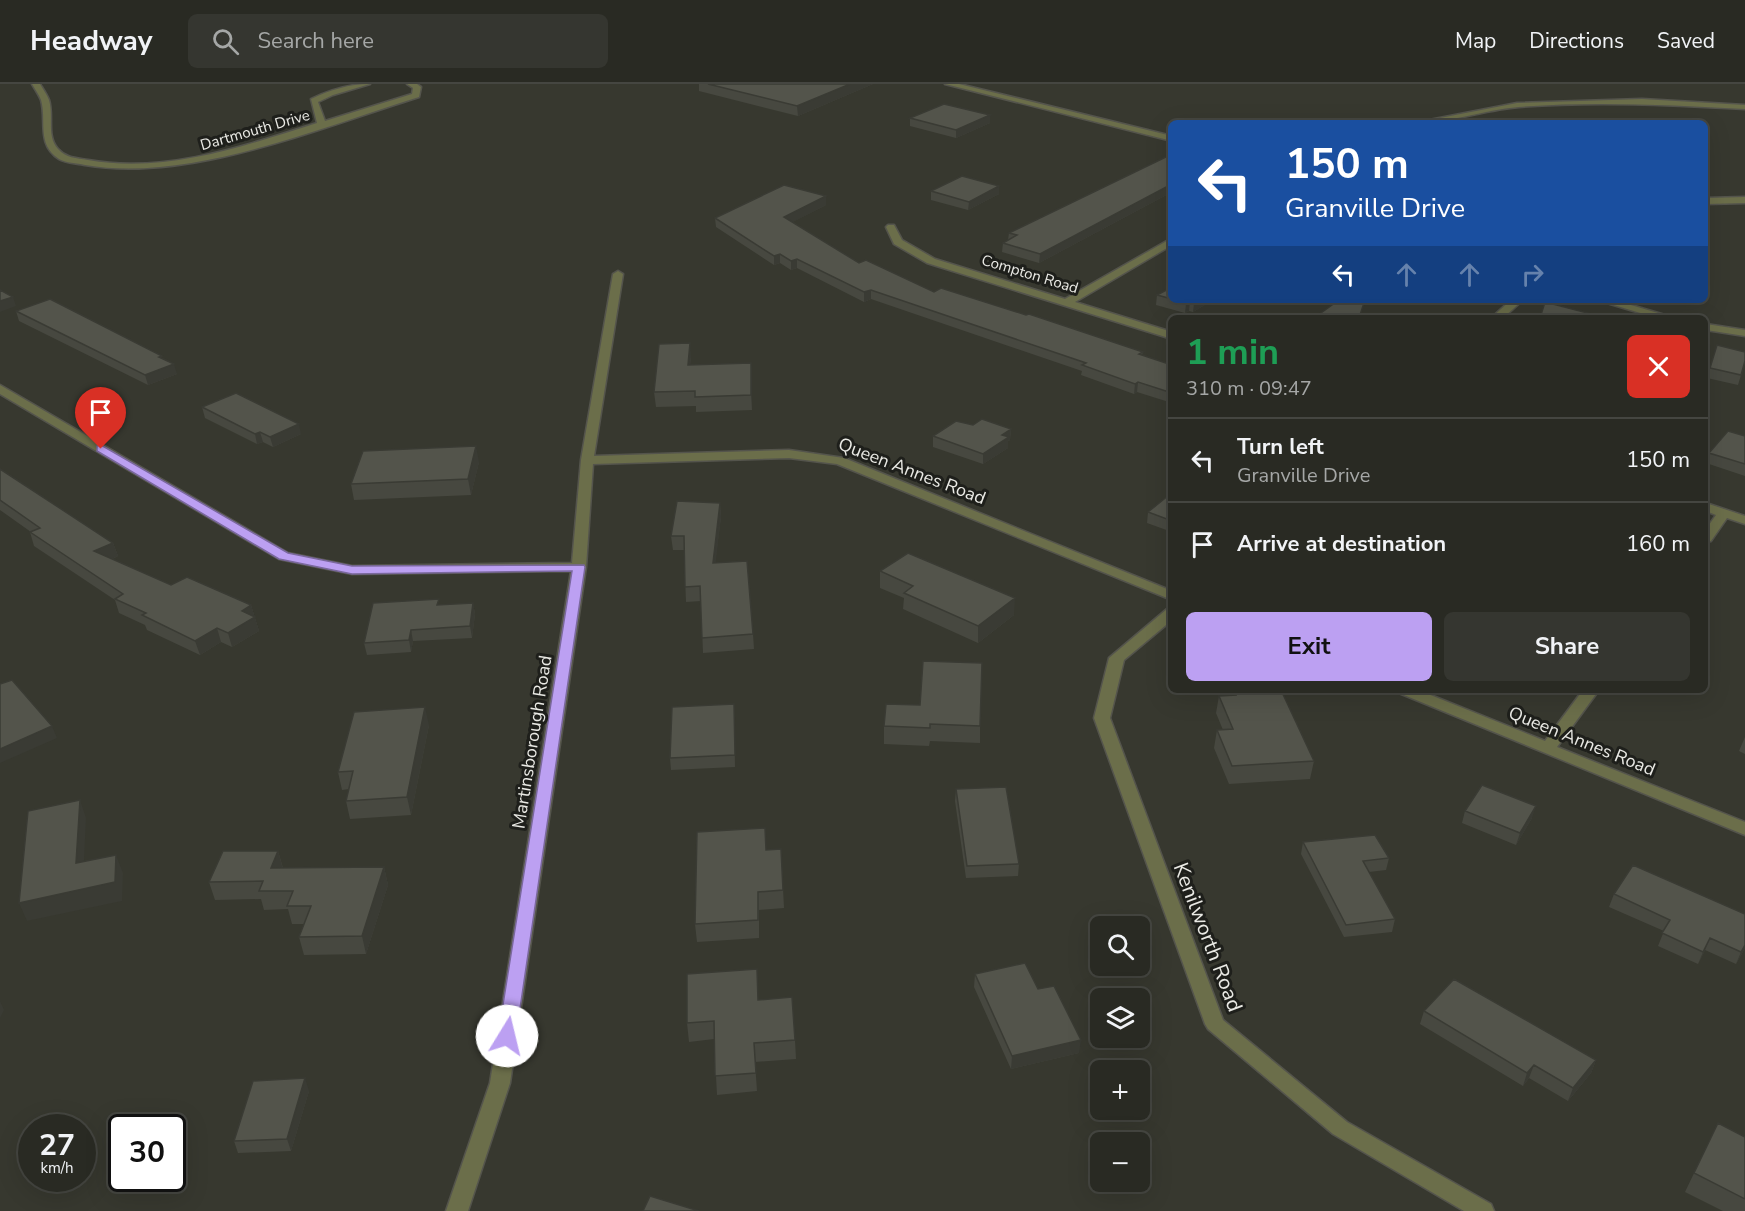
<!DOCTYPE html>
<meta charset="utf-8">
<style>
:root{--surface:#292a23;--page:#353630;--text:#f1f3f6;--muted:#a5a7a6;--line:#454641;--accent:#bca0f2}
body{margin:0;font-family:"Nunito Sans",sans-serif;background:var(--page);color:var(--text);height:100vh;display:flex;flex-direction:column;font-size:22px;white-space:nowrap}
*{box-sizing:border-box;margin:0}
p{font-size:20px;color:var(--muted)}
.icon{flex:none;width:33px;height:33px;fill:none;stroke:currentColor;stroke-width:2;stroke-linecap:round;stroke-linejoin:round}
.map{position:relative;flex:1;overflow:hidden}
.sheet{position:absolute;left:1168px;top:231px;width:540px;height:378px;display:flex;flex-direction:column;background:var(--surface);border-radius:9px;box-shadow:0 6px 24px #0002,0 0 0 2px var(--line)}
.sheet>*{flex:none}
.guide{position:absolute;left:1168px;top:36px;width:540px;height:183px;border-radius:9px;box-shadow:0 6px 24px #0002,0 0 0 2px var(--line);background:#1a4fa0;color:#fff;overflow:hidden}
.buttons{position:absolute;left:1090px;top:832px;display:grid;gap:12px}
.buttons a{display:grid;place-items:center;width:60px;height:60px;border-radius:9px;background:var(--surface);box-shadow:0 6px 24px #0002,0 0 0 2px var(--line);font-size:30px}
.speed{position:absolute;left:18px;top:1030px;display:flex;gap:12px;font-size:30px;font-weight:700;text-align:center}
.speed>*{display:grid;place-content:center;width:78px;height:78px;border-radius:50%;background:var(--surface);box-shadow:0 6px 24px #0002,0 0 0 2px var(--line);line-height:1}
.speed small{font-size:15px;font-weight:400}
.speed .limit{border:3px solid #111;border-radius:9px;background:#fff;color:#111}
.pin{position:absolute;display:grid;place-items:center;width:51px;height:51px;color:#fff;margin:-62px -26px;border-radius:50% 50% 50% 0;rotate:-45deg;box-shadow:0 0 6px #0007}
.pin .icon{rotate:45deg}
.me{position:absolute;width:66px;margin:-33px;rotate:9deg;stroke-linejoin:round;filter:drop-shadow(0 0 4px #0008)}
.turn{display:flex;align-items:center;gap:21px;height:126px;padding:0 18px;font-size:27px}
.turn .icon{width:78px;height:78px;stroke-width:2.5}
.turn b{display:block;font-size:42px;line-height:51px}
.lanes{display:flex;align-items:center;height:57px;padding:0 18px;background:#0003;justify-content:center;gap:30px;direction:ltr}
.lanes .off{opacity:.35}
.round{display:grid;place-items:center;flex:none;width:63px;height:63px;border-radius:9px;background:var(--page)}
.overview{display:flex;align-items:center;justify-content:space-between;height:102px;padding:0 18px}
h1{font-size:36px;font-weight:700;line-height:45px;color:#1e9e55}
.primary-button{display:flex;gap:12px;margin-top:auto;padding:12px 18px}
.primary-button a{flex:1;height:69px;border-radius:9px;background:var(--accent);color:#111;font-size:24px;font-weight:700;line-height:69px;text-align:center}
.primary-button a+a{background:var(--page);color:var(--text)}
ul{padding:0;list-style:none}
li{display:flex;align-items:center;gap:18px;height:84px;padding:0 18px;border-top:2px solid var(--line)}
li div{flex:1}
li b{display:block;font-size:22px}
li em{font-style:normal}
header{display:flex;align-items:center;gap:36px;box-sizing:border-box;height:84px;padding:0 30px;background:var(--surface);border-bottom:2px solid var(--line)}
header strong{font-size:28px}
nav{display:flex;gap:33px;margin-inline-start:auto;font-size:21px}
.search{width:420px;height:54px;background:var(--page);display:flex;align-items:center;gap:15px;box-sizing:border-box;padding:0 21px;border-radius:9px;color:var(--muted);font-size:22px}
.map>svg:first-child{display:block}
.lines{fill:none;stroke-linecap:round;stroke-linejoin:round}
.minor-casing{stroke:#54544c;stroke-width:3}
.minor{fill:#6b6e4a;fill-rule:evenodd}
.wall{fill:#474840}
.shaded-wall{fill:#3a3b34}
.building{fill:#53544b;stroke:#3a3b34;stroke-width:1.5}
.route{fill:#bca0f2;stroke:#7a689d;stroke-width:1.5}
.labels{text-anchor:middle;dominant-baseline:central;stroke-width:6;stroke-linejoin:round;paint-order:stroke}
.far-street-label{font-size:15px;fill:#eaeae5;stroke:#1e1f1b}
.street-label{font-size:18px;fill:#eaeae5;stroke:#1e1f1b}
.near-street-label{font-size:21px;fill:#eaeae5;stroke:#1e1f1b}
</style>
<header>
<strong>Headway</strong>
<div class="search"><svg class="icon" aria-label="search" viewBox="0 0 24 24"><circle cx="10" cy="10" r="6"/><path d="M15 15l6 6"/></svg>Search here</div>
<nav><a>Map</a><a>Directions</a><a>Saved</a></nav>
</header>
<div class="map">
<svg width="1745" height="1127" viewBox="0 0 1745 1127">
<rect width="100%" height="100%" fill="#37382f"/>
<g class="lines">
<g class="minor-casing">
<path id="minor" d="M32 0H40C43 5 47 11 49 16 54 32 46 52 58 65 66 74 76 74 88 76 166 90 244 62 317 39L311 15C330 6 349 0 370 0L333 11 318 18 325 37 412 10 413 4 407 0H417L421 3 419 13C319 44 189 99 85 81 77 79 65 79 59 75 36 60 47 37 41 16 39 11 35 5 32 0Z
M945 0H959L1172 52V57Z
M1642 15 1745 21V25C1670 21 1594 17 1519 23 1483 26 1450 39 1414 39L1517 19Z
M1745 113V119L1706 120V114Z
M888 141H894L902 156 935 175 1065 215 1172 154V161L1075 218 1172 248V255L927 179 894 160 886 143Z
M618 187 623 190 594 372 789 366 844 374 1172 507V516L837 380 789 374 593 380 586 483 510 999 468 1127H446L490 999 571 487 352 490 279 475 0 310V301L288 469 352 482 572 479 581 376 613 190Z
M1511 216H1523L1503 234H1491Z
M1597 216H1614L1675 234H1657Z
M1706 240 1745 246V252L1706 246Z
M1706 419 1745 432V440L1727 434 1711 457 1706 458V445L1716 431 1706 427Z
M1172 524V536L1124 576 1110 634 1223 936 1347 1038 1491 1120 1494 1127H1464L1333 1050 1208 945 1205 940 1094 634 1109 574 1167 525Z
M1396 606H1418L1545 657 1583 606H1599L1557 663 1745 738V751L1399 609Z"/>
</g>
<use href="#minor" class="minor"/>
</g>
<path class="wall" d="M699 0H873L798 32 699 7Z
M910 34 990 39 956 54 910 42Z
M1172 70V108L1039 179 1002 168 1003 159 1008 156 1009 149Z
M999 102V110L968 126 931 116V107Z
M826 121 792 138 859 179 934 208 1143 268 1142 271 1172 281V319L1137 308 1134 310 1081 291 1082 287 871 215 864 218 797 184 791 186 780 179 774 181 716 143 715 134Z
M1172 203V216H1213L1193 228 1189 227 1185 229 1156 221 1157 211Z
M1399 216H1419L1414 220Z
M16 227 163 275 177 290 148 301 19 237Z
M1717 261 1741 291 1738 301 1707 294Z
M691 273 690 281 752 294V326L696 328V322L656 323 654 308Z
M202 323 301 350 273 363 263 358 257 360 205 334Z
M973 341 1011 345 1010 356 1008 357V364L983 380 933 363V352Z
M1745 352V392L1706 379 1709 369Z
M479 378 471 411 354 416 351 400Z
M0 385 113 459 118 472 112 475 171 501 251 521 259 547 232 563 221 558 200 571 147 546 145 541 119 529 115 516 34 462 30 448H31L0 426Z
M1172 412V448L1147 439 1148 428Z
M720 419 721 433 715 479 753 550 754 565 703 569 701 517 686 518 684 466H673L671 452Z
M880 487 1014 531 978 559 903 525 904 514 880 504Z
M473 519 475 530 472 554 413 557 411 568 367 571 364 559 440 521Z
M1226 606H1281L1314 677 1310 695 1229 700 1214 664 1217 646H1223L1216 629 1219 612 1226 611Z
M734 620 735 683 671 686 670 674Z
M886 620 980 642V659L930 657 929 662 884 660V642Z
M429 641 411 731 350 735 346 717 349 705 342 706 338 688Z
M1745 653V670L1739 667Z
M956 705 1019 780 1018 792 966 794 955 717Z
M1465 727 1532 734 1516 761 1462 739Z
M1303 758 1389 774 1386 786 1369 788 1395 835 1392 848 1344 853 1301 770Z
M781 765 784 824 759 826V854L697 858 695 840 766 766Z
M278 767 283 784 384 783 388 801 366 870 304 871 299 853 304 840H292L288 825 264 826 261 815 215 816 209 798Z
M1614 810 1745 864 1736 880 1705 866 1698 880 1658 862 1664 847 1609 823Z
M975 890 1038 905 1079 969 1011 985 974 903Z
M758 916 795 956 796 975 755 978 757 1007 717 1011 714 955 689 958 687 939Z
M1424 927 1596 976 1591 989 1568 1017 1529 994 1523 1002 1420 940Z
M309 1007 291 1067 238 1069 234 1057Z
M1718 1039 1745 1053V1127H1723L1685 1108Z"/>
<path class="shaded-wall" d="M850 0H873L798 32 797 22Z
M990 31V39L956 54V46Z
M1172 100V108L1039 179 1040 170Z
M999 102V110L968 126 969 118Z
M826 112V121L785 142 784 133Z
M780 170V179L774 181V172Z
M797 175V184L791 186V177Z
M871 206V215L864 218V208Z
M13 213 16 222 0 228V217Z
M1199 216H1213L1193 228 1194 219Z
M1190 217 1189 227 1185 229 1186 220Z
M690 259 691 273 689 296 688 281Z
M751 279 752 294V326L751 311Z
M174 280 177 290 148 301 145 291Z
M1138 298 1137 308 1134 310 1135 300Z
M299 340 301 350 273 363 270 353Z
M1011 345 1010 356 1008 357V364L983 380V370L1002 351Z
M260 348 263 358 257 360 255 350Z
M476 362 479 378 471 411 468 395Z
M720 419 721 433 714 494 713 479Z
M113 459 118 472 99 481 94 467Z
M1015 514 1014 531 978 559V542Z
M473 519 475 530 472 554 470 542Z
M251 521 259 547 232 563 228 549 242 527Z
M217 544 221 558 200 571 195 557Z
M411 546 413 557 411 568 409 556Z
M425 623 429 641 411 731 407 713Z
M52 642 57 654 0 679V665Z
M80 716 86 734 83 797 76 779Z
M1536 722 1532 734 1516 761 1520 749Z
M278 767 283 785 271 784Z
M116 771 123 789 122 817 27 837 19 819Z
M384 783 388 801 366 870 362 852Z
M1710 854 1705 866 1698 880 1703 868Z
M1745 861V864L1736 880 1741 868Z
M0 917 4 926 0 934Z
M1081 956 1079 969 1011 985 1012 972Z
M1596 976 1591 989 1568 1017 1573 1004Z
M1534 981 1529 994 1523 1002 1527 989Z
M305 994 309 1007 291 1067 287 1055Z"/>
<path class="building" d="M708 0H850L797 22Z
M944 20 990 31 956 46 910 34Z
M1172 70V100L1040 170 1003 159 1017 151 1009 149Z
M962 92 999 102 969 118 931 107Z
M784 101 826 112 784 133 859 179 866 176 934 208 941 204 1026 231 1029 230 1143 268 1139 270 1172 281V309L1138 298 1135 300 1082 281 1086 279 871 206 864 208 797 175 791 177 780 170 774 172 715 134Z
M1172 203V215L1157 211Z
M0 206 13 213 0 217Z
M50 215 162 272 159 273 174 280 145 291 16 227Z
M1173 216H1199L1194 219 1190 217 1186 220Z
M1339 216H1365L1359 234H1314Z
M1545 218 1607 234H1540Z
M690 259 688 281 751 279V311L695 313V307L654 308 659 260Z
M1717 261 1745 268V277L1741 291 1710 284Z
M236 309 299 340 270 353 260 348 255 350 202 323Z
M982 335 1011 345 1002 351 1009 353 983 370 933 352 956 337 973 341Z
M1728 347 1745 352V380L1709 369Z
M476 362 468 395 351 400 363 367Z
M0 385 113 459 94 467 171 501 187 493 251 521 242 527 255 533 228 549 217 544 195 557 142 531 146 529 115 515 123 510 30 448 40 444 0 416Z
M1169 411 1172 412V437L1148 428Z
M677 417 720 419 713 479 747 477 753 550 702 554 700 502 685 503 684 452H671Z
M908 469 1015 514 978 542 904 509 913 502 880 487Z
M439 515 437 521 473 519 470 542 411 546 409 556 364 559 373 519Z
M923 577 982 579 980 642 930 640V644L884 642 886 620 920 621Z
M12 596 52 642 0 665V600Z
M1234 606H1281L1314 677 1232 682 1217 646 1233 645 1219 612 1236 611Z
M734 620 735 671 670 674 672 623Z
M425 623 407 713 346 717 353 687 338 688 354 628Z
M1482 701 1536 722 1520 749 1465 727Z
M1006 703 1019 780 967 782 956 705Z
M80 716 76 779 116 771 115 798 19 819 28 727Z
M765 744 766 766 781 765 783 806 758 808V836L695 840 697 748Z
M1375 751 1389 774 1363 777 1395 835 1346 841 1303 758Z
M223 767H278L271 784 384 783 362 852 299 853 311 822H287L293 807H259L263 797 209 798Z
M1633 781 1745 830V861L1741 868 1710 854 1703 868 1662 849 1670 836 1614 810Z
M1025 879 1038 905 1054 902 1081 956 1012 972 975 890Z
M757 885 758 916 792 913 795 956 754 959 756 989 715 992 714 937 687 939V890Z
M1454 895 1596 976 1573 1004 1534 981 1527 989 1424 927Z
M305 994 287 1055 234 1057 253 997Z
M1718 1039 1745 1053V1115L1694 1089Z
M650 1112 699 1127H643Z"/>
<path class="route" d="M101 361 288 469 352 482 584 481 585 483 516 952 513 957 507 959 500 957 498 952 572 487 352 490 279 475 97 367V362Z"/>
<g class="labels">
<g class="far-street-label">
<text transform="translate(255 46) rotate(-16)">Dartmouth Drive</text>
<text transform="translate(1030 190) rotate(17)">Compton Road</text>
</g>
<g class="street-label">
<text transform="translate(912 387) rotate(21)">Queen Annes Road</text>
<text transform="translate(1582 657) rotate(22)">Queen Annes Road</text>
<text transform="translate(532 658) rotate(-81)">Martinsborough Road</text>
</g>
<g class="near-street-label">
<text transform="translate(1208 853) rotate(69)">Kenilworth Road</text>
</g>
</g>
</svg>
<div class="buttons">
<a><svg class="icon" aria-label="search" viewBox="0 0 24 24"><circle cx="10" cy="10" r="6"/><path d="M15 15l6 6"/></svg></a>
<a><svg class="icon" aria-label="layers" viewBox="0 0 24 24"><path d="M12 4l9 5-9 5-9-5zM3 14l9 5 9-5"/></svg></a>
<a>+</a>
<a>−</a>
</div>
<div class="speed"><div>27<small>km/h</small></div><div class="limit">30</div></div>
<div class="pin" style="left:101px;top:365px;background:#d93025"><svg class="icon" aria-label="arrive" viewBox="0 0 24 24"><path d="M6 21V4h12l-3 4 3 4H6"/></svg></div>
<svg class="me" style="left:507px;top:952px" viewBox="-20 -20 40 40"><circle r="19" fill="#fff"/><path d="M0-13L10 11 0 6-10 11z" fill="#bca0f2"/></svg>
<div class="guide">
<div class="turn"><svg class="icon" aria-label="left" viewBox="0 0 24 24"><path d="M17 20v-9H6M10 6l-5 5 5 5"/></svg><div><b>150 m</b>Granville Drive</div></div>
<div class="lanes"><svg class="icon" aria-label="left" viewBox="0 0 24 24"><path d="M17 20v-9H6M10 6l-5 5 5 5"/></svg><svg class="icon off" aria-label="ahead" viewBox="0 0 24 24"><path d="M12 20V5M6 11l6-6 6 6"/></svg><svg class="icon off" aria-label="ahead" viewBox="0 0 24 24"><path d="M12 20V5M6 11l6-6 6 6"/></svg><svg class="icon off" aria-label="right" viewBox="0 0 24 24"><path d="M7 20v-9h11M14 6l5 5-5 5"/></svg></div>
</div>
<section class="sheet">
<div class="overview"><div><h1>1 min</h1><p>310 m · 09:47</p></div><a class="round" style="background:#d93025;color:#fff"><svg class="icon" aria-label="close" viewBox="0 0 24 24"><path d="M6 6l12 12M18 6L6 18"/></svg></a></div>
<ul>
<li><svg class="icon" aria-label="left" viewBox="0 0 24 24"><path d="M17 20v-9H6M10 6l-5 5 5 5"/></svg><div><b>Turn left</b><p>Granville Drive</p></div><em>150 m</em></li>
<li><svg class="icon" aria-label="arrive" viewBox="0 0 24 24"><path d="M6 21V4h12l-3 4 3 4H6"/></svg><div><b>Arrive at destination</b></div><em>160 m</em></li>
</ul>
<div class="primary-button"><a>Exit</a><a>Share</a></div>
</section>
</div>
